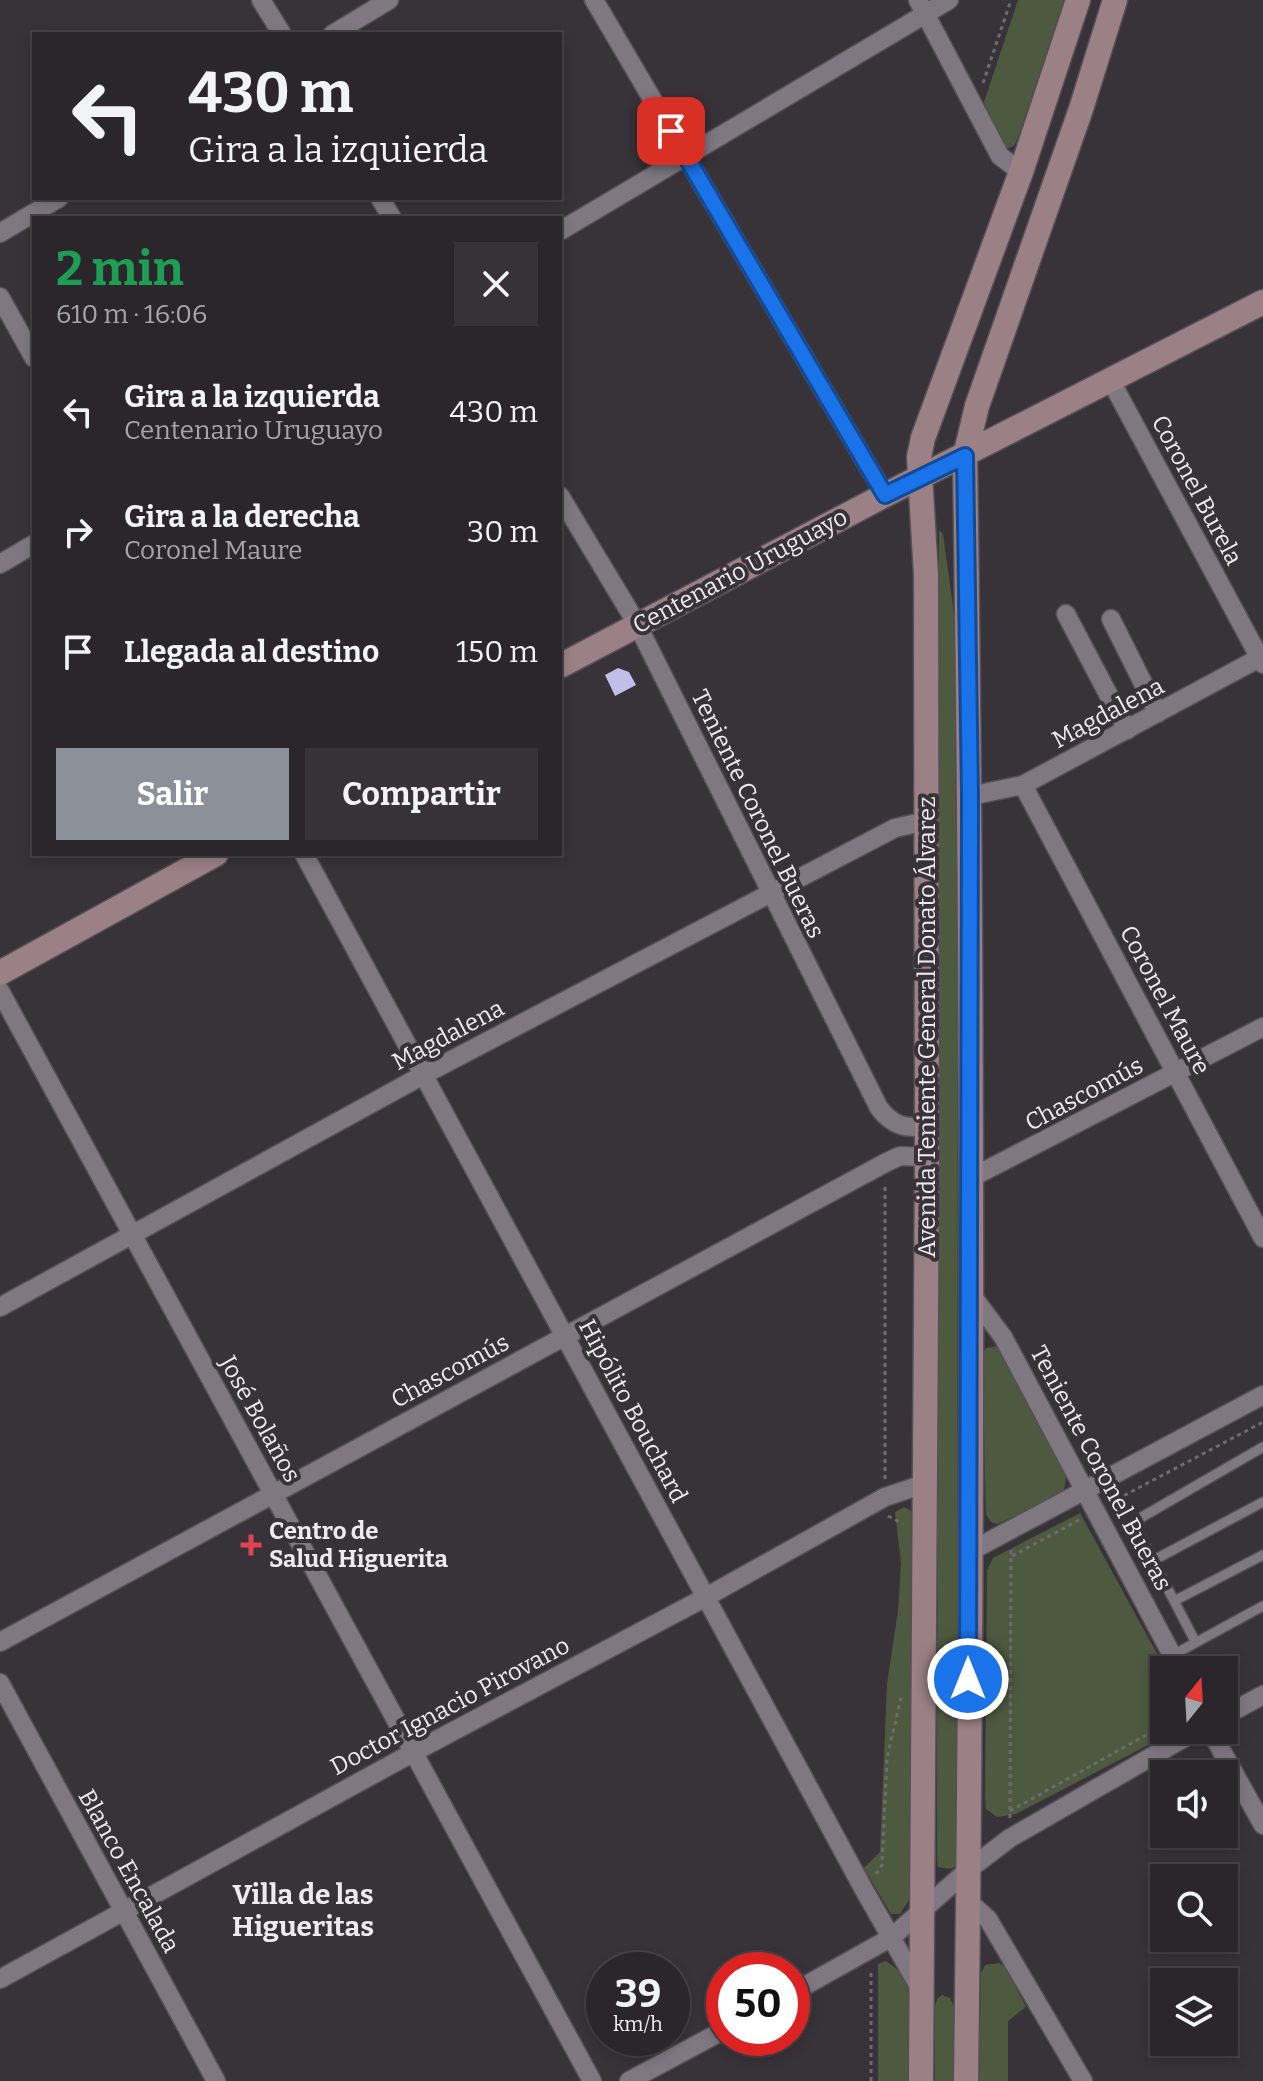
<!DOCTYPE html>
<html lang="es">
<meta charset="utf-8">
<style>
:root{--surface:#2a262b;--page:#363237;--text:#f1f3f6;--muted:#a5a5a9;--line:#464347;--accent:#8c9099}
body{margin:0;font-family:Bitter,serif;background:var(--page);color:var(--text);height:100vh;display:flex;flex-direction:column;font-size:30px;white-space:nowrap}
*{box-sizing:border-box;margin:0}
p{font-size:26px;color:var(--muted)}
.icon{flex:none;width:44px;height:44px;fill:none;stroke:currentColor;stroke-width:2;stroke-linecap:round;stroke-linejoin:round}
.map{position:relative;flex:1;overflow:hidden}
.details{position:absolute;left:32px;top:216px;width:530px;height:640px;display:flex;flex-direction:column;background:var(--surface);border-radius:0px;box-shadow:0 4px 12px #0003,0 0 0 2px var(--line)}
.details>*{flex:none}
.guide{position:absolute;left:32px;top:32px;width:530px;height:168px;border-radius:0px;box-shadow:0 4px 12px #0003,0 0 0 2px var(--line);background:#2a262b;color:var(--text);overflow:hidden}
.needle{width:52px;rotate:18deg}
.buttons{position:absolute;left:1150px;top:1656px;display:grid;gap:16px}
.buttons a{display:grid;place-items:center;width:88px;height:88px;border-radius:0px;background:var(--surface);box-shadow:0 4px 12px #0003,0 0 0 2px var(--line);font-size:40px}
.speed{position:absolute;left:586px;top:1952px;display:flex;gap:16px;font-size:40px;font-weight:700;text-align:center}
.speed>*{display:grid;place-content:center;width:104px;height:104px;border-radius:50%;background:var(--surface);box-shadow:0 4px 12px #0003,0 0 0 2px var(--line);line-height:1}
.speed small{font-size:20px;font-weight:400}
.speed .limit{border:12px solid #d22;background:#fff;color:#111}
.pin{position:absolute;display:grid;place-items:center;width:68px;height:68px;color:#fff;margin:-34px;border-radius:16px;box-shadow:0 4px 12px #0006}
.me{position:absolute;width:88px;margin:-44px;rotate:0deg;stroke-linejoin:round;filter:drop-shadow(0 0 6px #0008)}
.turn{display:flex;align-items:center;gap:28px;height:168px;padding:0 24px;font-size:36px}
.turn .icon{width:104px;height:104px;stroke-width:2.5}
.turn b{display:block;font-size:56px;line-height:68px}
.round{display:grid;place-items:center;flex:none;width:84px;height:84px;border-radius:0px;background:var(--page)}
.overview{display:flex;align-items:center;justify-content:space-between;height:136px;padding:0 24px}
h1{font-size:48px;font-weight:700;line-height:60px;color:#1e9e55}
.action{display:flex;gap:16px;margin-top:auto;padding:16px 24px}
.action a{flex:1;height:92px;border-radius:0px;background:var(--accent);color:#fff;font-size:32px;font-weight:700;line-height:92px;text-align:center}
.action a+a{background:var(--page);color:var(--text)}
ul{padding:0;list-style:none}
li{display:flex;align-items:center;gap:24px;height:120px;padding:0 24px}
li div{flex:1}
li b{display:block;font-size:30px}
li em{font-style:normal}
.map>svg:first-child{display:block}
.green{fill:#4e5a40}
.building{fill:#c1bee8}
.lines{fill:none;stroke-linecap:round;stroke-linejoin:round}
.lane-casing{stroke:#554f56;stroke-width:12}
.street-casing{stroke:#554f56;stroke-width:21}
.secondary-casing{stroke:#554f56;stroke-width:27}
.path{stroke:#6f6a70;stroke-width:3;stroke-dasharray:4 4;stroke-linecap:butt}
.lane{stroke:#7f7881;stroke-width:9}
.street{stroke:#7f7881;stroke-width:18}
.secondary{stroke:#9b8085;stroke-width:24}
.route-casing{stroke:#114b97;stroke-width:20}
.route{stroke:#1a73e8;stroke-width:14}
.health-dot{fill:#e0444e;stroke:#383239;stroke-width:3}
.labels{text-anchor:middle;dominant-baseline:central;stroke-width:8;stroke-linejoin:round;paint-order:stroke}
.street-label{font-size:24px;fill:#eeeaef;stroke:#383239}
.poi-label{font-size:24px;font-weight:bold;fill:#eeeaef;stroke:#383239;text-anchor:start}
.quarter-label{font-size:28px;font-weight:bold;fill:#eeeaef;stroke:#383239}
</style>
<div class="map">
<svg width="1263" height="2081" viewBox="0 0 1263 2081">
<rect width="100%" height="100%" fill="#383239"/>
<path class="green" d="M1018 0H1064L1019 135 1014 146 1008 148 1001 144 984 102Z
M939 530 943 534 958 643 957 1859 955 1867 949 1869 938 1867 937 1860Z
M997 1346 1066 1474 1065 1486 1061 1496 997 1524 991 1522 986 1515 982 1354 986 1348Z
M904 1507 913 1512 915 1519 911 1897 900 1914H891L864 1868 880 1852 887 1684 898 1611 901 1563 895 1512Z
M1080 1513 1166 1670 1164 1730H1177L1016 1814 997 1817 986 1809 985 1798 987 1570 993 1558Z
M885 1961C898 1967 906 1978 910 1991V2081H878V1964Z
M999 1963 1005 1966 1026 2007 1008 2021V2081H979L981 1973 985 1965Z
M942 1995 950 1998 954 2007V2081H935V2006L937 1999Z"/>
<path class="building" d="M618 668 629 672 636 685 615 696 605 675Z"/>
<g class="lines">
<g class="lane-casing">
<path id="lane" d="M1154 1560 1263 1502
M1176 1600 1263 1555
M1195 1641 1135 1526 1142 1517 1263 1447
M1173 1655 1263 1606"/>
</g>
<g class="street-casing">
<path id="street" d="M261 0 282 34
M594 0 885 495
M918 0 1000 156 1021 172
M333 34 389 0
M380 198 392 218
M560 231 949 0
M0 233 59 198
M0 297 34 358
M1111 381 1263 664
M560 496 637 624 879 1108C893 1126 905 1129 927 1126
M0 564 34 544
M1066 614 1127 730
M1111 619 1158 713
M1023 785 1263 1238
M970 796 1023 785 1263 656
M304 854 863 1888 921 1990
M0 991 592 2081
M969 1179 1263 1027
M971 1294 1003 1337 1180 1670
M0 1307 425 1074 895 828 926 821
M969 1552 1263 1395
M0 1642 885 1163 900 1156 927 1157
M0 1683 216 2081
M1224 1716 1263 1695
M1210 1730 1263 1825
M969 1902 988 1919 1083 2081
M0 1979 414 1752 706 1597 885 1497 927 1483
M792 1993 892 1937 968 1870 1010 1838 1198 1730
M629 2081 724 2030"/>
</g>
<g class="secondary-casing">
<path id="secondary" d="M560 666 885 495 1263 302
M0 973 216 854
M921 2081 927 1157 926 575 919 457 923 438 1021 172 1078 0
M966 2081C973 1540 973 998 965 456L977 406 1081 109 1115 0"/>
</g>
<path class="path" d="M983 83 1011 0
M885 1479V1183
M1110 1503 1263 1422
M888 1516 903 1524
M1012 1556 1079 1520
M1010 1811 1164 1725
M1010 1818 1011 1550
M876 1874 882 1865 887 1758 901 1698
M871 2081V1972"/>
<use href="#lane" class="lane"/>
<use href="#street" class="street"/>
<use href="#secondary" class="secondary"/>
</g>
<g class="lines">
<g class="route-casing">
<path id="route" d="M671 131 885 495 965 456 970 796 968 1679"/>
</g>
<use href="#route" class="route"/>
</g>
<path class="health-dot" d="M247 1533h8v8h8v8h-8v8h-8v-8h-8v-8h8z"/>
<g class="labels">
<g class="street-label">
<text transform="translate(1197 490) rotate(62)">Coronel Burela</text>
<text transform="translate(740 571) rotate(-28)">Centenario Uruguayo</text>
<text transform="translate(1108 713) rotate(-28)">Magdalena</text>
<text transform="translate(758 814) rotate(64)">Teniente Coronel Bueras</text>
<text transform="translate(1165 1000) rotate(62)">Coronel Maure</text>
<text transform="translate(927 1027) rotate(-90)">Avenida Teniente General Donato Álvarez</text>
<text transform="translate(448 1035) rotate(-28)">Magdalena</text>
<text transform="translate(1084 1094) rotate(-28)">Chascomús</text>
<text transform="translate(450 1371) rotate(-28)">Chascomús</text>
<text transform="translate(633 1411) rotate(62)">Hipólito Bouchard</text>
<text transform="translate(260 1419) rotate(61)">José Bolaños</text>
<text transform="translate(1101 1468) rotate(62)">Teniente Coronel Bueras</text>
<text transform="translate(450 1706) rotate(-28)">Doctor Ignacio Pirovano</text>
<text transform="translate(129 1871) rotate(61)">Blanco Encalada</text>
</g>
<g class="poi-label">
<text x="269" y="1531">Centro de<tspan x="269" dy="28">Salud Higuerita</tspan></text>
</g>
<g class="quarter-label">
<text x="303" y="1894">Villa de las<tspan x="303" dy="32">Higueritas</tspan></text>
</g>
</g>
</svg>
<div class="buttons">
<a><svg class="needle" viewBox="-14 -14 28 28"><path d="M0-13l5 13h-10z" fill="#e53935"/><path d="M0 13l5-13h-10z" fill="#a5a5a9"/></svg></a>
<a><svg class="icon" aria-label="sound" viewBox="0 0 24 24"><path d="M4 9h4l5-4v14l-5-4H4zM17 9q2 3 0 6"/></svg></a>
<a><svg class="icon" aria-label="search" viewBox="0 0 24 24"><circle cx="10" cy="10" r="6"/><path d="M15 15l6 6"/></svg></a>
<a><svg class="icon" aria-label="layers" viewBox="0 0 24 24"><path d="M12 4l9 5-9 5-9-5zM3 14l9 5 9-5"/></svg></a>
</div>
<div class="speed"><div>39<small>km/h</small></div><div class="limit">50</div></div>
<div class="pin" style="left:671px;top:131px;background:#d93025"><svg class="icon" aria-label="arrive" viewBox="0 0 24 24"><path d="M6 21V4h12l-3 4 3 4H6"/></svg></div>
<svg class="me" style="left:968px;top:1679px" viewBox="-20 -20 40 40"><circle r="17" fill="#1a73e8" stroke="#fff" stroke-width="3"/><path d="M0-11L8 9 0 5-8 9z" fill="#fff"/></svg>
<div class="guide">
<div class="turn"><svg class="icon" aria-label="left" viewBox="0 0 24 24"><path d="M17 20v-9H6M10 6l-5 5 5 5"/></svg><div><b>430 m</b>Gira a la izquierda</div></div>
</div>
<section class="details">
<div class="overview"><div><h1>2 min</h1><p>610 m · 16:06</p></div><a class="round"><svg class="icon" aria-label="close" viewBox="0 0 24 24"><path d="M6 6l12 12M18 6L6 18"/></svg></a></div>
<ul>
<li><svg class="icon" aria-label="left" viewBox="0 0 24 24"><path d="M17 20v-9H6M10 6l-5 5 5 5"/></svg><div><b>Gira a la izquierda</b><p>Centenario Uruguayo</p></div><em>430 m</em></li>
<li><svg class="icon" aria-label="right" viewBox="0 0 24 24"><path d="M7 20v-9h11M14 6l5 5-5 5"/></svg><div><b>Gira a la derecha</b><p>Coronel Maure</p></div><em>30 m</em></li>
<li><svg class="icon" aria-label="arrive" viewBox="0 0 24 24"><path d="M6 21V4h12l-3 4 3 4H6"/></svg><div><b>Llegada al destino</b></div><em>150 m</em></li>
</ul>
<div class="action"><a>Salir</a><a>Compartir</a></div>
</section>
</div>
